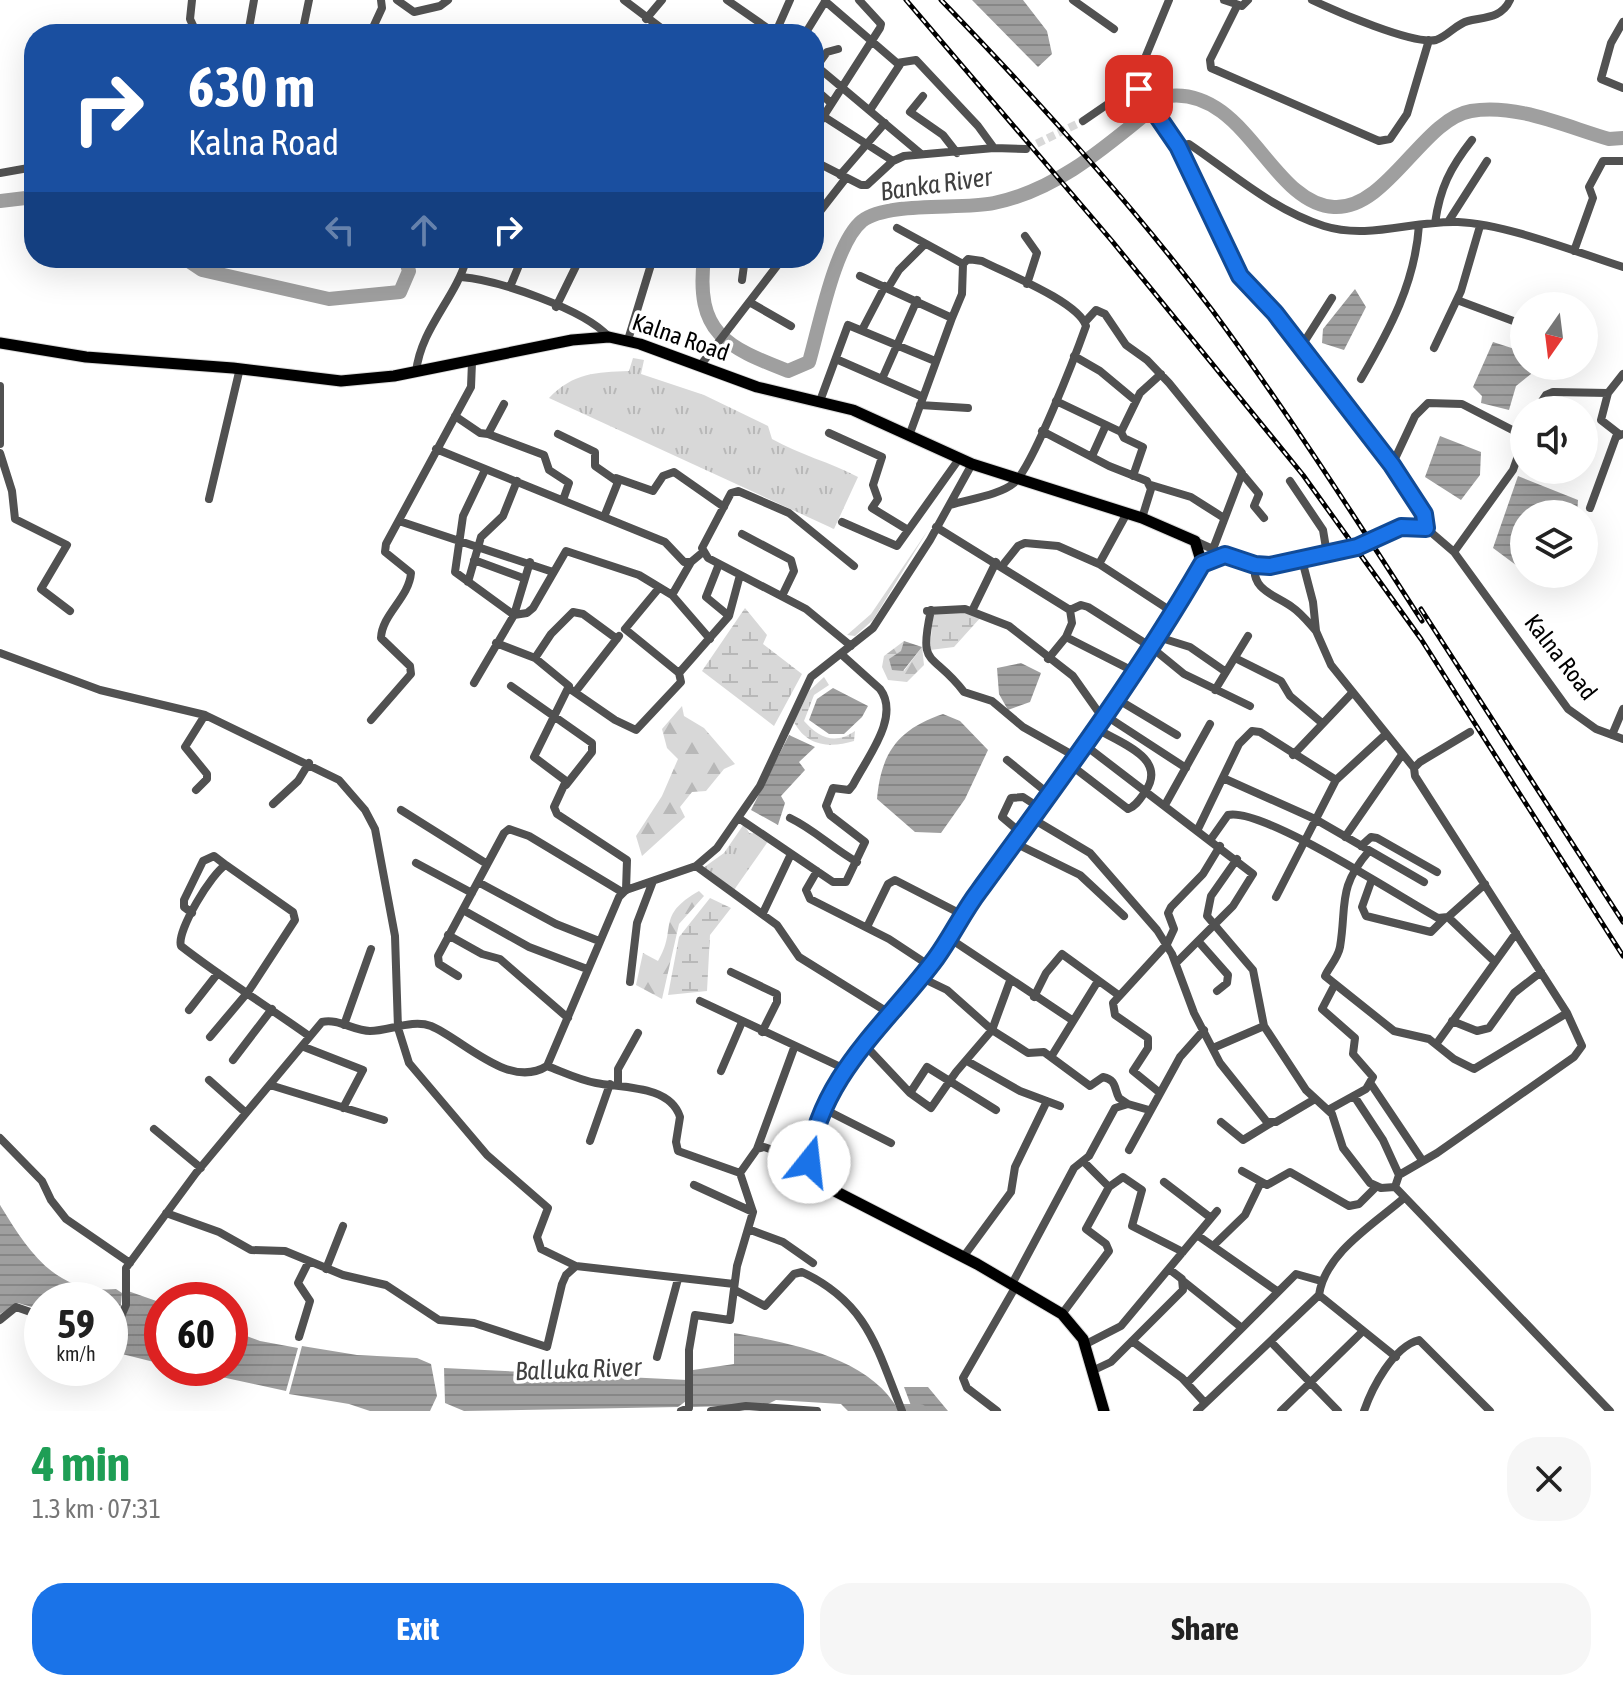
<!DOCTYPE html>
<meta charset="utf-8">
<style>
:root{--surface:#fff;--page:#f6f6f6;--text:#222;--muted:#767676;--accent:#1a73e8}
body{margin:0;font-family:"Asap Condensed",sans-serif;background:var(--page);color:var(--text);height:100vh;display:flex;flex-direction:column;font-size:30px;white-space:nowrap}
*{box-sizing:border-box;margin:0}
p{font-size:26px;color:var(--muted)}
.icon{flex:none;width:44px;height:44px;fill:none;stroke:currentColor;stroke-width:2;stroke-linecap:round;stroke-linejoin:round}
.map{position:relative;height:1411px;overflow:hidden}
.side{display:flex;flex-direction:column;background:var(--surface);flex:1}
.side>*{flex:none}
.hud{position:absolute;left:24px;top:24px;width:800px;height:244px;border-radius:32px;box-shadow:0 8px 32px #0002;background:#1a4fa0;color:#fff;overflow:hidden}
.needle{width:52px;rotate:194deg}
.fabs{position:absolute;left:1510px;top:292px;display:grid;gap:16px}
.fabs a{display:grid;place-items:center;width:88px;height:88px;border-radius:50%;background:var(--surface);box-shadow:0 8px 32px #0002;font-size:40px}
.speed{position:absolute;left:24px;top:1282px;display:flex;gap:16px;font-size:40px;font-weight:700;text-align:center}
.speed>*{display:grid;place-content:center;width:104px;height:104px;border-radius:50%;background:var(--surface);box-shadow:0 8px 32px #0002;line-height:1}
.speed small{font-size:20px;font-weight:400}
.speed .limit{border:12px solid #d22;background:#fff;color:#111}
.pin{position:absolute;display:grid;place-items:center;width:68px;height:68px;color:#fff;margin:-34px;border-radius:16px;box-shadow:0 4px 12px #0006}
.me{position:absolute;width:88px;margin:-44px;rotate:16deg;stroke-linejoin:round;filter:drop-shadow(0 0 6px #0008)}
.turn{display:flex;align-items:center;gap:28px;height:168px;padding:0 32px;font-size:36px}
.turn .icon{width:104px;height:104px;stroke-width:2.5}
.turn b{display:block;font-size:56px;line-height:68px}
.lanes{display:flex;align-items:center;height:76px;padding:0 32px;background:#0003;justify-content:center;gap:40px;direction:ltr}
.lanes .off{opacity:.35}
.round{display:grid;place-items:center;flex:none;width:84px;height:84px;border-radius:32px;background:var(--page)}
.overview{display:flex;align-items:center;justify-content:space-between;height:136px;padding:0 32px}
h1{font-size:48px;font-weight:700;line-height:60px;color:#1e9e55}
.button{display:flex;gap:16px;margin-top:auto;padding:16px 32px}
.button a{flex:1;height:92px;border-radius:32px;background:var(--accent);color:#fff;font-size:32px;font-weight:700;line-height:92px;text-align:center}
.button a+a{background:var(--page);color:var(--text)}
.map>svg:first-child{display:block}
.grass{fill:url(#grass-tufts)}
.forest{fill:url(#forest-firs)}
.wetland{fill:url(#wetland-marsh)}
.garden{fill:#d8d8d8}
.water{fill:url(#water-rules)}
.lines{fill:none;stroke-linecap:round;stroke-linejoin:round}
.river{stroke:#9f9f9f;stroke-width:14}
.minor-tunnel{stroke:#d9d9d9;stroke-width:8;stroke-dasharray:8 4;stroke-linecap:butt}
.major-casing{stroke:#dbdbdb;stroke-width:13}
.minor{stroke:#515151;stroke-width:8}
.major{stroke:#000;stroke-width:11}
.rail-casing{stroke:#000;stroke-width:5}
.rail{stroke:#fff;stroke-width:2;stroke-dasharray:6;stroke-linecap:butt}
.route-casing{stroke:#114b97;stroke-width:20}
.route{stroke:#1a73e8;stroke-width:14}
.labels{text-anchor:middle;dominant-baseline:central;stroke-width:7;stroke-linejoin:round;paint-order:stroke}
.street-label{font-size:24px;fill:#000;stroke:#fff}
.water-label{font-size:26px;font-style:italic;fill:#404040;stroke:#fff}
</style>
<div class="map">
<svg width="1623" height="1411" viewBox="0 0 1623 1411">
<defs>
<pattern id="grass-tufts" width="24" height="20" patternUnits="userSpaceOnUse" patternTransform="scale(2)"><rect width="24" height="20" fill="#d8d8d8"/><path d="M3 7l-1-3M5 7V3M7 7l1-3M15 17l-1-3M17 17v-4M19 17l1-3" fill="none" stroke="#b8b8b8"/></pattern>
<pattern id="forest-firs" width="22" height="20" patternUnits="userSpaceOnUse" patternTransform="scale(2)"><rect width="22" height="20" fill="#d8d8d8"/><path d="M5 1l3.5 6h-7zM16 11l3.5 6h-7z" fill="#b8b8b8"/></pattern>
<pattern id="wetland-marsh" width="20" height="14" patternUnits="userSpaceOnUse" patternTransform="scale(2)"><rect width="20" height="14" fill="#d8d8d8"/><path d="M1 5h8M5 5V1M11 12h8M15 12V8" fill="none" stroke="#b8b8b8"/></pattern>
<pattern id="water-rules" width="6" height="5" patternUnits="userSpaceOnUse" patternTransform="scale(2)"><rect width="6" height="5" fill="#9f9f9f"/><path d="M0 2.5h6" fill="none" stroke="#878787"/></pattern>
</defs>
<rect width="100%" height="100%" fill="#fff"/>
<path class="grass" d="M633 358 644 360 641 374 704 395 768 426 772 439C800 455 830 462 858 477L834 529 549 398C573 373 596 372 629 371Z
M744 824 749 833 759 834 769 840 734 890 703 868 724 853Z"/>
<path class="forest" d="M904 641V671L922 647 924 665 907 682 888 680 882 667 884 656Z
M682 706 684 716 704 728 735 764 724 769 706 791 692 792 680 807 685 817 642 856 636 836 662 796 678 759 667 748 662 729Z
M699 891 704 896 679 924 662 999 636 985 643 953 658 961C678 928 655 916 699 891Z"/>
<path class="wetland" d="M745 608 767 635 763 644 802 674 774 726 702 671Z
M962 612 981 617 954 647 930 650 933 614Z
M824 677 829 685 814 695 804 721C819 738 835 745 855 731L854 741C831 748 807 747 794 722L809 691Z
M710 898 731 908 710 935 707 991 668 995 679 937Z"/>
<path class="garden" d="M928 530 873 620 855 636 847 635 871 614Z"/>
<path class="water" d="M972 0H1023L1047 31 1052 54 1038 67Z
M1355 289 1366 307 1344 350 1322 343 1323 329Z
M1493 342 1524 352V366H1532L1531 374 1516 386 1509 410 1481 403 1482 396 1473 387Z
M1440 436 1481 452 1480 475 1461 500 1425 477Z
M1518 476 1578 500 1577 514H1524V571L1493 548Z
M904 641 922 647 903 671 892 670 889 659 901 651Z
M1021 663 1041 673 1030 702 1008 710 999 694 997 668Z
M833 688 868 706 862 717 844 734H829L809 720 817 699Z
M943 714 960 721 988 750 965 799 941 833 915 832 877 799C881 753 898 729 943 714Z
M789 735 815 747 799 762 805 770 781 796 785 803 778 825 751 810Z
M0 1205C29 1252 55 1294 116 1289L122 1293 120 1313 111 1328 110 1300H42V1310L18 1303 0 1314Z
M128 1291 162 1303V1364L110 1351 129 1307Z
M230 1330 260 1341 298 1348 286 1391 180 1368H230Z
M734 1333C790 1343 870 1357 899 1411H848L841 1404 776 1400 766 1405 692 1407 693 1370 734 1364Z
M302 1346 357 1355 417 1358 431 1364 437 1396 430 1411H370L349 1404 289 1394Z
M444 1368 687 1380 686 1401 678 1407 464 1411 445 1403Z
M904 1387H928L948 1411H913Z"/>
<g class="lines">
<path class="river" d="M0 201 34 197
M184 258 202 270 329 299 400 292 409 271 405 258
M704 258C695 333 726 347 788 371L809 362C819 328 835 243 862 221 888 201 961 210 994 203 1063 189 1115 138 1168 96 1246 87 1271 204 1334 207 1387 210 1423 119 1471 111 1516 103 1567 127 1609 139L1623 138
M904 1411H920"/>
<path class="minor-tunnel" d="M1026 149 1083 121"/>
<g class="major-casing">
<path id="major" d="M0 343 86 357 233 368 341 381 394 376 572 340 609 337 640 344 757 387 853 410 972 464 1142 518 1195 541 1202 564C1136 679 1057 784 979 891 963 912 952 936 936 958 889 1022 819 1076 809 1162L819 1181 829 1188 977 1264 1062 1314 1083 1339 1104 1411"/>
</g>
<path class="minor" d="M192 0 190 19 197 34
M397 0 414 12 440 6 448 0
M624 0 669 34
M727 0 776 34
M1073 0 1114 29
M1169 0 1138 75 1139 89 1178 146 1240 276 1275 313 1392 465 1424 514 1426 528
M1224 0 1242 6 1248 0
M1312 0C1335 11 1413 45 1436 40 1448 36 1456 24 1468 21 1485 17 1502 18 1510 0
M825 1 897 63 916 60 978 126 994 148
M1237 6 1210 60 1211 68 1379 141 1390 139 1407 114 1429 40
M646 19 662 0
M1623 22 1611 43 1601 79 1623 88
M248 34 254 0
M302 34 309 0
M370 34 382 8 381 0
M775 34 790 0
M805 34 826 0
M814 64 920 153
M817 66 827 52 838 49
M814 88 831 103
M923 96 910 112 943 135 957 153
M870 110 901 63
M823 116 893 161
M1083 121 1137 84
M814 131 880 28 881 24 859 0
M1178 146 1189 144C1232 173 1273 210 1324 226 1369 240 1413 220 1458 222 1506 224 1576 252 1623 267
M814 161 861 185H867L893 161 904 156 994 148 1026 149
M0 173 34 167
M840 175 885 123
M814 219 846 178
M1448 222 1487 161
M1435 223C1440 188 1450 168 1472 140
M897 228 963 264 962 294 952 318
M1025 236 1037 253 1027 284
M1574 251 1593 198 1589 187 1603 161H1623
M300 258 340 261 346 258
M860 276 952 318 909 436
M461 277C498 280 584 309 609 337
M742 280 745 258
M510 287 522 258
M888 288 899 270 925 244
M1457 300 1524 325
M751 303 791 326
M556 307 580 258
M1085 322 1096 310 1105 314 1126 345 1147 360 1169 383 1242 473 1213 549
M862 330 885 286
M628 340 653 258
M1301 347 1332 298
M1434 348 1461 291 1480 226
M1074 356 1100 371 1136 401
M836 359 923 397
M700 366 783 258
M416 372C421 328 455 299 467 258
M882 379 917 300
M1361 379C1390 329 1415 283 1419 225
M0 386V444
M1608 393 1601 420 1619 434
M820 401 848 325 935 361
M1056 401 1121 432
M920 405 968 408
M1536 410 1546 395 1553 392 1608 393 1623 374
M455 416 480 433 488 434 504 404
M1042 431 1109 466 1147 481 1151 489 1142 518
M829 433 882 457 873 485 878 499 872 508 908 530
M488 434 544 455 549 470 569 483 563 500
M558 434 595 452V466L618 482 604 517
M436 449 665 542 684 562H691L703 552
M0 453 12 491 15 519 67 545 41 589 70 611
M1092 456 1106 425
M1392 465 1415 416 1428 403 1462 404 1524 436
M485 470 463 516 455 572 514 615 530 562
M1133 476 1143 447 1124 438 1121 432 1140 393 1161 374
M1244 476 1259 494 1254 506 1264 518
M616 478 653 491 663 476 674 472 724 507
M1290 481 1323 530 1327 554
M1151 485 1191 497 1224 518
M209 499 240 368
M950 505C969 499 1000 495 1014 483 1033 466 1076 354 1086 326 1079 302 1005 273 982 261L968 259 963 264
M1590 508 1616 437 1623 434
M399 521 553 572
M842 522 897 546 959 459
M936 527 1070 610 1072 623 1066 637
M742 534 791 560 794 571 782 596
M1195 541 1241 562 1270 566 1357 547 1401 527 1426 528 1454 552 1568 709 1596 729 1623 739
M1454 552 1513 470 1524 439
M474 560 523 578
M1302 560 1313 602 1316 631 1331 665 1414 768
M719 564 706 597 729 616
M1099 564 1174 613
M1202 564 1225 555
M1255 565C1251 590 1275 595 1292 607 1301 613 1308 622 1316 631
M1002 566 1018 546 1025 543 1058 546 1099 564 1127 513
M468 582 481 537 503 516 517 481
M672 595 710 639
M931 610C918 670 932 650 964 692L992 701 1023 727 1078 758
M1070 610 1081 605 1088 607 1151 647 1184 674 1250 706
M927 611 965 609 1009 626 1073 676 1097 710 1186 768
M972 611 996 562
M1158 637 1190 647 1226 672
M496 643 535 658 569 686 534 757 566 781 554 807 557 814 627 860 626 890
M851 646 806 609 708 558 702 548 731 493 738 491 789 513 854 566
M0 653 100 690 205 715 339 780 365 810 375 829 395 936 398 1028 409 1063 487 1155 548 1208 537 1237 541 1249 576 1266
M535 658 551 634 573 612 583 614 617 639
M1235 658 1281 681 1290 696 1322 723
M1048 659 1066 637 1135 672
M679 673 729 616 740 575
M474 683 514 615 527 613 533 608 566 551 639 575 672 595 691 562
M511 686 592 743V752L566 785
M570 689 615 720 636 730 681 682 679 673 625 629 659 588
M1215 690 1248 636
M576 691 619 636
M1117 699 1177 735
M371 720 411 674 410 666 381 638C382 614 409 598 411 573L385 552 386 544 471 387 472 362
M1470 732 1420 762 1414 768 1415 776 1567 1013 1582 1046 1574 1057 1437 1153 1399 1175 1395 1187 1610 1411
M1612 735 1623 709
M1086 746 1253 874 1233 906 1177 962
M1293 755 1352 693
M1007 760 1050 795
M1072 766 1128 809C1136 806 1140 799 1145 792 1168 759 1123 744 1097 729
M1223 778 1315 819 1424 882
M196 790 207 779V774L185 747 205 715
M273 804 298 781 309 763
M1165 805 1210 724
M401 810 487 864
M790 818C815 830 832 848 857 862
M740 819 833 882H846L865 842 830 815 826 806 833 788 849 790 853 785C866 759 901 717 880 689L841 654
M1033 819 1090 853 1157 930 1172 954 1194 1013 1220 1063 1267 1122H1276L1315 1099
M1198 829 1239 744 1252 731 1260 732 1336 780
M1022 834 1002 817 1011 798 1023 797 1040 808
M1345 837 1401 756
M1211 839 1228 815C1263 807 1401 898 1438 918L1448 917 1485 884
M1015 843 1080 875 1124 916
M1361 846 1371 837 1377 838 1437 872
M1369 851C1337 888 1347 905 1340 947 1338 958 1329 967 1325 976L1394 1031 1429 1039 1454 1059 1474 1069 1567 1013
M1237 859 1211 896 1207 916 1253 970 1264 1026 1306 1090 1332 1114 1343 1148 1370 1183 1381 1188 1395 1187
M416 863 472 893
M696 866 777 925 799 957 889 1013
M817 871 806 890 810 899 889 939 930 966
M1372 879 1362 907 1366 916 1431 932 1444 919
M478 882 556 924 599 941
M1276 897 1336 780 1385 735
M463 910 529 947 587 969
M192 913 184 907V900L203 861 214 856 227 866
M763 913 791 854
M1448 917 1494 961
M867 927 888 884 895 880 963 915
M448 935 482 954 500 959 568 1018
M949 938 1072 1020
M1198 941 1228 975 1227 983 1217 991
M731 972 777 994V1002L762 1032
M458 976 439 964 438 956 504 833 509 829 529 836 622 892
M920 977 947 990 992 1030 1028 1053 1044 1052 1090 1086 1103 1077C1117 1080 1114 1089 1119 1098L1128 1104
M630 982 637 923 653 881
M1034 997 1046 973 1062 954 1117 994
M700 1001 845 1069
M189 1010 218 973
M1452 1021 1477 1031 1489 1028 1514 993 1541 972
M344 1025 371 949
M210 1037 248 992 295 920 293 912 226 865C212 872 176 932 181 946 222 978 267 1006 309 1036
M863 1043 910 1093 931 1108 956 1072 992 1030 1010 981
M1437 1043 1516 933
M304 1047 363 1070 343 1108
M1213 1048 1264 1026
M1051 1057 1098 981
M233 1060 272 1009
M967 1061 1020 1091 1060 1106
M547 1066C563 1072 579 1080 596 1083 622 1088 670 1085 680 1117L676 1142 678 1151 740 1173 757 1149 764 1147 809 1162
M721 1071 742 1022
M209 1080 246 1113
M618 1083V1069L638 1033
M1371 1084 1422 1160
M270 1085 384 1120
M910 1093 927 1067 996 1110
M1160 1093 1133 1071 1148 1048V1038L1115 1015 1113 1003 1167 944 1174 929 1168 913 1171 907 1203 874 1220 846
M1354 1096 1383 1140 1399 1175
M826 1110 891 1143
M1328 1110 1366 1089 1373 1077 1353 1054 1355 1038 1322 1009 1334 986
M1221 1122 1243 1140 1271 1123
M154 1129 201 1168
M0 1138 42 1181 51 1200 66 1219 130 1263
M590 1141 610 1084
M757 1149 794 1048
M1129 1150 1180 1057 1204 1030
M1242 1171 1267 1185 1290 1172 1349 1206 1359 1204 1376 1187
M1164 1182 1211 1218
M694 1185 753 1212
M1109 1187 1123 1177 1142 1190 1132 1226 1183 1252
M166 1213 219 1232 251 1250 285 1251 343 1275 386 1285 439 1320 474 1323 547 1347 562 1284 566 1275 576 1266 734 1284
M748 1229 783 1242 813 1263
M1197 1235 1277 1291
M1213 1246 1245 1215 1261 1182
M964 1256 1011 1192 1015 1167 1047 1101
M326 1269 343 1226
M1182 1280 1242 1328
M1012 1284 1074 1168 1089 1156 1115 1108 1128 1104 1149 1110
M735 1290 765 1306 794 1274 802 1272C868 1303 877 1349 902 1411
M1319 1295C1325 1253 1374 1224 1404 1198
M1062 1314 1109 1251 1106 1244 1086 1229 1109 1187 1084 1162
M0 1320 16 1307 42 1316
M110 1333 117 1326 126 1305V1268L196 1173 322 1022C338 1018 354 1031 370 1031 389 1031 412 1019 431 1026 464 1040 509 1090 547 1066L619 897 626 890 696 866 717 848 760 786 811 677 873 628 930 540 972 464
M299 1337 310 1301 298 1283 309 1261
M1132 1341 1182 1378 1205 1403
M1272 1343 1338 1411
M1086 1344 1121 1326 1217 1211
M657 1357 678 1279
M1094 1370 1111 1362 1183 1290 1182 1279 1169 1269
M1187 1383 1296 1274 1321 1281
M681 1411 689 1408V1350L695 1315 730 1320 737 1266 753 1212 740 1173
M711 1411 746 1406 817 1411
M997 1411 967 1388 963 1378 1016 1286
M1197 1411 1319 1295 1396 1357
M1281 1411 1363 1331
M1364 1411C1372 1388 1393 1347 1419 1340L1490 1411"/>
<use href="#major" class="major"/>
<g class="rail-casing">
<path id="rail" d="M906 0 1112 241 1303 475 1421 639 1623 956
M941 0C1036 98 1129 201 1212 310 1287 411 1354 516 1422 621
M1421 609 1623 922"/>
</g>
<use href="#rail" class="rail"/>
</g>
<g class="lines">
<g class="route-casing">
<path id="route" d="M809 1162C819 1076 889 1022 936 958 952 936 963 912 979 891 1057 784 1136 678 1202 564L1225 555 1255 565 1270 566 1357 547 1401 527 1426 528 1424 514 1392 465 1275 313 1240 276 1178 146 1139 89"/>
</g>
<use href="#route" class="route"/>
</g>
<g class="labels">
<g class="street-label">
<text transform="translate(681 337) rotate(19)">Kalna Road</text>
<text transform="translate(1561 657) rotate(52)">Kalna Road</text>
</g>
<g class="water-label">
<text transform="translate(936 184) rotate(-8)">Banka River</text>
<text transform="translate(578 1369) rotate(-2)">Balluka River</text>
</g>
</g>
</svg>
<div class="fabs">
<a><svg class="needle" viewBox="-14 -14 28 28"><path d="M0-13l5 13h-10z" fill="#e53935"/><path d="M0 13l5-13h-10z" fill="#767676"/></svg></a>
<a><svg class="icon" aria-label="sound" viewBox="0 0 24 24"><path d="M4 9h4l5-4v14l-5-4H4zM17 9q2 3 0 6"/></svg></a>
<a><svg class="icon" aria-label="layers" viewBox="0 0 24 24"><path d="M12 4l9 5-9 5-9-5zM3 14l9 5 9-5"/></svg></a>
</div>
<div class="speed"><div>59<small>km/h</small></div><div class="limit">60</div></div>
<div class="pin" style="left:1139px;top:89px;background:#d93025"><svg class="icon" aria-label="arrive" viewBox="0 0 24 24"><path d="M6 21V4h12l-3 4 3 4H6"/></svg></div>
<svg class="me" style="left:809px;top:1162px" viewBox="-20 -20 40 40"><circle r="19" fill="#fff"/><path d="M0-13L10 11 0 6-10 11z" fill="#1a73e8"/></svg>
<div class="hud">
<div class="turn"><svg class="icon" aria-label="right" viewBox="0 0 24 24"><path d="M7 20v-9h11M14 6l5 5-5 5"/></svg><div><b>630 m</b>Kalna Road</div></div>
<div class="lanes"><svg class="icon off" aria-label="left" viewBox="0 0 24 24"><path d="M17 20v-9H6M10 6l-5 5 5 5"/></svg><svg class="icon off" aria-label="ahead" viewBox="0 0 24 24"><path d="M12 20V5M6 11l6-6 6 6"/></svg><svg class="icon" aria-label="right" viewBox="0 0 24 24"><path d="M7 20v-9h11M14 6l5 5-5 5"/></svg></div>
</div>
</div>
<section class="side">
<div class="overview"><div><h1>4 min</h1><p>1.3 km · 07:31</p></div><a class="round"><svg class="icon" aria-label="close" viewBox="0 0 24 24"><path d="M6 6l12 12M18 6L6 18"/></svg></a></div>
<div class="button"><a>Exit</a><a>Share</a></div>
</section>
